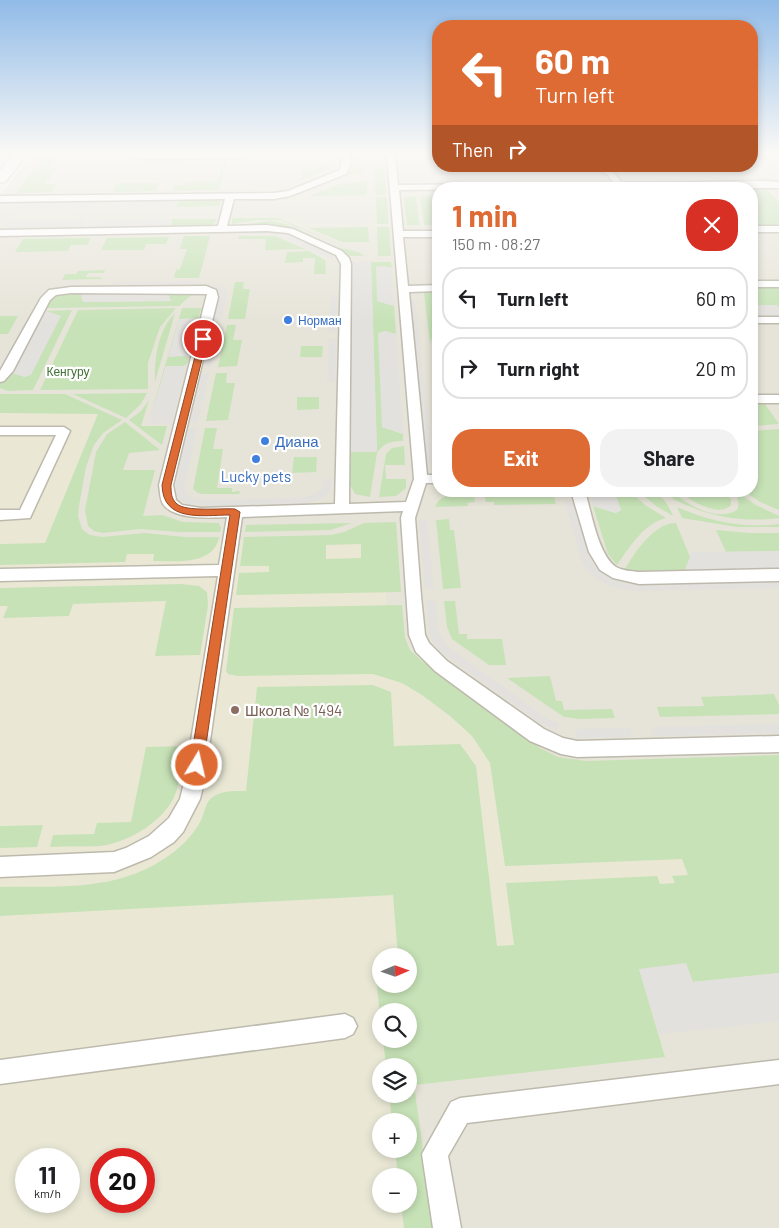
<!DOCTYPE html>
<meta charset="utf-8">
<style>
:root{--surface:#fff;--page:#f2f2f2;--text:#202124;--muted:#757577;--line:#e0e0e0;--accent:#df6b34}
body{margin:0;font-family:Barlow,sans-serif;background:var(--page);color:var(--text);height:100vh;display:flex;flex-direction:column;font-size:19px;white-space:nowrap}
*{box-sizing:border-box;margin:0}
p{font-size:16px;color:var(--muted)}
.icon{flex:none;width:28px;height:28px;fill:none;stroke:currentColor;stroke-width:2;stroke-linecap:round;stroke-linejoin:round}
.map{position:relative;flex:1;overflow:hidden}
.details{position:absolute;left:432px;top:182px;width:326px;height:315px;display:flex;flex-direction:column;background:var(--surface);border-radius:20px;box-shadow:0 2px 8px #0003}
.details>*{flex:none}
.top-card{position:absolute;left:432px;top:20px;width:326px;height:152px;border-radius:20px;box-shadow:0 2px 8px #0003;background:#df6b34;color:#fff;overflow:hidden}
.needle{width:32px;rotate:88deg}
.tools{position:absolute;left:372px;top:948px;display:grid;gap:10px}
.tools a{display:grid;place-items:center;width:45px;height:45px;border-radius:50%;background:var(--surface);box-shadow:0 2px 8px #0003;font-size:25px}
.speed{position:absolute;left:15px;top:1148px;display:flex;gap:10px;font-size:25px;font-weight:700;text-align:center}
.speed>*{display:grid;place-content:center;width:65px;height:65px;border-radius:50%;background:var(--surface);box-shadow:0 2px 8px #0003;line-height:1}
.speed small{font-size:12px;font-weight:400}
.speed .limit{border:8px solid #d22;background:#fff;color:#111}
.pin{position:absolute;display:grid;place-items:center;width:42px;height:42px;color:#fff;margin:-21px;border:2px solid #fff;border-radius:50%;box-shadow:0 1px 5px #0007}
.me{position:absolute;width:55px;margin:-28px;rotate:9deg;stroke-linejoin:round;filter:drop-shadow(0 0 4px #0008)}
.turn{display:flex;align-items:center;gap:18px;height:105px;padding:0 20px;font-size:22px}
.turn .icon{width:65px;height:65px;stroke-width:2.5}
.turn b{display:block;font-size:35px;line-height:42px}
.then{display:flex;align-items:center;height:48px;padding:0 20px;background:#0003;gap:10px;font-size:19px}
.round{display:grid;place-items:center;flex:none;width:52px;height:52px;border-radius:20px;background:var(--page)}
.head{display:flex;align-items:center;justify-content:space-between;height:85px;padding:0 20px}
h1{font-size:30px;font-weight:700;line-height:38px;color:var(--accent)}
.button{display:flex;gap:10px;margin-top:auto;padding:10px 20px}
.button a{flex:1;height:58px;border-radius:20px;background:var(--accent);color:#fff;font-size:20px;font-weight:700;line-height:58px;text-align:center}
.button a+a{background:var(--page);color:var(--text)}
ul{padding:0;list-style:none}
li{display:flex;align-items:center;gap:15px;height:62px;margin:0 10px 8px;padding:0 10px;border:2px solid var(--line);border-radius:20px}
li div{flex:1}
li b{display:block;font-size:19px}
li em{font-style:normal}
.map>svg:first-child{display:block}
.residential{fill:#e6e4d8;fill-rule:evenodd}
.education{fill:#eae8d5;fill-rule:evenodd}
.green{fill:#c7e2b7;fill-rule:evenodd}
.parking{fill:#e2e1dd}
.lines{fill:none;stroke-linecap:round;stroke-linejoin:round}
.service-casing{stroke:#bdbaad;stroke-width:3}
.minor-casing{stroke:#bdbaad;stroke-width:2}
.service{fill:#fff;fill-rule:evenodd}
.minor{fill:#fff;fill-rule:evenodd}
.route{fill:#df6b34;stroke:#914622}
.shop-dot{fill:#3f7fe0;stroke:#fff;stroke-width:2}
.education-dot{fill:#8d6e63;stroke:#fff;stroke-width:2}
.labels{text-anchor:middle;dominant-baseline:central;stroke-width:4.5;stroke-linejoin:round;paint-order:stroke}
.far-shop-label{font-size:12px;fill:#366cbe;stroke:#fff;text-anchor:start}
.far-park-label{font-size:12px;fill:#407033;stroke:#fff}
.shop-label{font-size:15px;fill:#366cbe;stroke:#fff;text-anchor:start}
.education-label{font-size:15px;fill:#785e54;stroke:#fff;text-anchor:start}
</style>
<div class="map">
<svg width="779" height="1228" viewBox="0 0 779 1228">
<rect width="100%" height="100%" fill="#f3f1ea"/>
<path class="residential" d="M33 154H439V166H752L753 154H779V1228H0V195ZM439 189H752V491H439ZM381 956H409V984H381ZM381 1011H409V1039H381ZM381 1066H409V1094H381ZM381 1121H409V1149H381ZM26 1159H69V1201H26ZM101 1159H144V1201H101ZM381 1176H409V1204H381Z"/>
<path class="education" d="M0 413H98L46 544 383 537 388 650 559 776 779 770 635 956H381V972L376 976 381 1039H383L386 1066H381V1094H389L392 1121H381V1149H395L398 1176H381V1204H401L404 1228H0ZM26 1159H69V1201H26ZM101 1159H144V1201H101Z"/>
<path class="green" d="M46 154H55L54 156H58L50 168H56L45 184 57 185 52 192 16 193Z
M224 161H227L219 190 172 191 175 185H185L186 182H217Z
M322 164H330V169L301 180 303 169 321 167Z
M352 168H364L359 174C349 174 339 178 330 182 302 193 273 207 243 199H274L342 175 349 172Z
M374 168H384L386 195H376Z
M367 182V195L309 196 343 183Z
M117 183H159L156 191 113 192Z
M763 186 779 202V226H753V209H758L753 204 752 189H631Z
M416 196 419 225H407L404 197Z
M420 196H439V225H424Z
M376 197H387L388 224H377Z
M184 200H217L221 202 220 206 176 207 179 201Z
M232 218H278L348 248 280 220H258L232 224Z
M172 219H217L213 225 171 226Z
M270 221C294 223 316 240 339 248 348 250 357 249 364 256H350L338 249 285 227 238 225Z
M368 227 369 242H342L309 228Z
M377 227H389L391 256H378Z
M184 236H210L199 278H174L176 270 180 269 187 249H180Z
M239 236H275L305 249 265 250 266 239H238Z
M169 237 166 244H146L144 250H101L107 238Z
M91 238 87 245H71L68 251 15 252 23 239Z
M309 251 325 260 326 274H314L315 258H303V262L285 263 287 252Z
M371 262H391L392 268 382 266 377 301 394 306 396 334 385 331 382 427 403 434V441C392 441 383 443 377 453L370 497 355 494 350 485 351 452 377 451Z
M105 270 104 273H88L86 277H101V279L62 280 65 274H76L78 271Z
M235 282H244L243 289H250L245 319H228Z
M752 287H779V308L776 305H753Z
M195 292 179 306 47 308 52 298 59 295 81 294 83 302 170 301 168 296 172 293Z
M439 292V329L433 335 430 344 424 293Z
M176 308 160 327 148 363V389L40 390 78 310Z
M182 308H202L198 318 179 319 169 356H186L189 358 188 363 184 366H166L148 424Z
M72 310 33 390 8 391 0 388V383L12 373 25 377 60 316 45 311Z
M175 313 155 382C154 359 158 330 175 313Z
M0 316H18L8 334H0Z
M227 325H236L233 340H242L237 366 218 367Z
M301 346H323L322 357H300Z
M216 373H227L226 383H235L228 420 206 421Z
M147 393 141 404 126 418 73 394Z
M0 394H65L122 420 103 433 94 445 86 467 79 506 78 516 82 529 90 535 102 537 145 533 185 537H219C214 566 174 561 153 561L154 554H127L125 562 0 565V544L45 543 98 414 0 413Z
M297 397H319V409L297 410Z
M149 400 141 426H167L162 445 129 420 141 411Z
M753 404H765L779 424 753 426Z
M125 422 160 450 129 453 123 470H155L143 516 162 515 183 522 219 523 221 528 220 532H180L140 529 103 533 94 531 88 526 85 510 96 452 107 434Z
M205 428H217L213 449H223L217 488H232V492L240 491 239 494H203L198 493 193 489Z
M779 429V510L760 502 744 491H752L753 431Z
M404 446 405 465H385L386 479H406V488L396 496 379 497 386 454 392 448Z
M294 457H317L316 472 292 473Z
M614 491H630L645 505 666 518C643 524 629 548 617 565L608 554 593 506 616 513 621 510Z
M638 491C658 491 666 498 673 516L656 506Z
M670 491C675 493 679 497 683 500 698 510 720 520 737 510 740 503 738 497 733 491H735L756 505 779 516V518C742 523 706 516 673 499Z
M680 491H725L731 499V505C719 518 690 501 680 491Z
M484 494H546L554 497 556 504 494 505V502H486Z
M474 495 475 502 467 503 468 506 435 507C441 491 460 495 474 495Z
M677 507C709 521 744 529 779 524V527H737L682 518Z
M449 519 450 530H454L461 588 443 589 436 520Z
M396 522 401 592 236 595 239 573 269 572V566H240L244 537 331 535 344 532 364 523ZM361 544V558L326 559V545Z
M352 523 330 530 245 532 246 525Z
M676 523 690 557 685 570 637 571 625 569C635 552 654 523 676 523Z
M716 530 749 533H779V551L726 552Z
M181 584 199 586 207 592 208 606 200 655 155 656 166 601 73 604 69 616 3 618 8 606H0V588Z
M444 601H455L459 634H467V639H502L506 665H489L452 639 447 627Z
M402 605 405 638 410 650 422 661 540 748 558 757 586 761 779 755V973L693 982 639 969 665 1057 414 1085 434 1228H404L401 1204H409V1176H398L395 1149H409V1121H392L389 1094H409V1066H386L383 1039H409V1011H381V1024L376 976 381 972V984H409V956H398L393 895 0 916V887C52 886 107 891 154 865 172 855 192 839 201 820 205 812 205 802 213 797 222 790 235 791 246 791L257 687 373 685 391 692 394 746 460 744 476 766 497 946 514 945 506 883 657 876 660 884 675 883 672 876 688 875 682 859 505 866 490 763 472 736 450 716 422 695 402 683 373 674 237 676 228 674 226 671 234 608Z
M550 676 556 701H562L564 710 612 709 615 718 580 719 564 717 507 678Z
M774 694 779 705V714L660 717 657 707 704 706 701 697Z
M184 746C182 761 181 778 176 792 167 820 128 843 100 846 84 847 66 846 50 847L53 835 94 834 97 823 131 822 146 747Z
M43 825 37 847 0 848V826Z"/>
<path class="parking" d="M184 200 179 201 176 207H106L109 202 105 201Z
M102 201 97 202 94 208 18 209 21 203 17 202Z
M172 219 170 225 175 226 90 227 96 226 100 220Z
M87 220 84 226 89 227 0 229 5 227 9 221Z
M240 231 281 232 331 253 336 258 330 259 278 235 239 234Z
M351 262H371L377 452H351Z
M382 266 392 268 394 306 377 301 376 267Z
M200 281 199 284 112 285 113 282Z
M220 285 225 289 227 295 221 320H214L220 295 215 287Z
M177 292 169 295 171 301 83 302 81 294Z
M331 297H337L336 332H329Z
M409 300H415L433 464 424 465Z
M752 305H777L779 308V317H753Z
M45 311 61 316 31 375 25 377 12 373Z
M200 316 189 359 186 356 168 357 180 319H197Z
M213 326H220L211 367H203Z
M385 331 396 334 403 434 382 427 378 333Z
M329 339H336L335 382H327Z
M188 363 171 426 167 423 149 424 166 366H184Z
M209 373 198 421 190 422 201 374Z
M188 428H197L184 488 187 494 192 498 206 500 304 498 319 491 323 486V479H332L330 490 324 498 305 504 205 506 187 504 178 498 175 489Z
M589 491H614L621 510 615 513 593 506Z
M564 500H573L591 561 600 572 613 580 631 584 779 580V588L632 591 610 586 592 576 582 562Z
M419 520H427L434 589H425Z
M779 551V568L685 570 692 552Z
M426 601H435L438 632 448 647 544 716 559 724 556 732 538 722 441 652 433 643 429 633Z
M779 724V733L654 736 651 727Z
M630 728 633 737 576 738V729Z
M686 963 693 982 779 973V1021L659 1034 639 969Z"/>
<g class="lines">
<g class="service-casing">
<path id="service" d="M129 154H253L237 158 151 159 138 158Z
M343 154H351L350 166 346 174 290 196 274 199H234L227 226 267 225 293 229 342 251 349 258 351 264 349 504 406 502 414 479 387 154H395L398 185 499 184 519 189 399 190 403 231H439V237H403L408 286 439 285V291L409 292 427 475H439V483H426L415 518 421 596 425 635 429 643 447 661 544 729 563 738 577 741 779 736V752L577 757 561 754 530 741 435 671 416 652 409 635 401 518 403 511 242 517 204 783 200 799 183 832 174 842 151 857 114 872 0 877V857L114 852 126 848 149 836 169 818 180 799 184 783 218 576 0 581V569L219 565 227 517C210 518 174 520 163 504 160 499 160 491 159 485L207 294 71 293 56 295 50 300 13 371 4 381 0 382V371L41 298 49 290 71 287 206 286 216 290 218 297 173 485 176 500 182 505 201 508 335 504 341 264 336 255 288 233 267 231 0 236V230L218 226 225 199 0 202V196L274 193 288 191 340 170Z
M592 166C608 166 614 171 622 183L765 181 779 182V188L617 189 608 175Z
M752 226H779V232H752Z
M752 281H779V287H752Z
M752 317H779V323H752Z
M752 395H779V403H752Z
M0 427H64L70 431 30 518 0 520V510H20L56 435H0Z
M571 491H585C591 511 598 555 616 567 623 571 631 571 639 572L779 569V581L639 584 613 578 600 570 589 552Z
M345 1014 353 1018 357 1026 353 1034 345 1038 0 1084V1060Z
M779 1060V1084L467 1123 448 1156 461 1228H433L422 1154 451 1102 460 1098Z"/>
</g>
<g class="minor-casing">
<path id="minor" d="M14 154H28L5 182 0 183V170Z"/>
</g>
<use href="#service" class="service"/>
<use href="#minor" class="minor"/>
</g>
<linearGradient id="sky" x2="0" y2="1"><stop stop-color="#91bbe8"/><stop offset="0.47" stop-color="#faf9f6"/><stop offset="1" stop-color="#faf9f6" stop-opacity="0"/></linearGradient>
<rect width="779" height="325" fill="url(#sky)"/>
<path class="route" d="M200 337 207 339 171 485C171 492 171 499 177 504 186 512 222 508 235 509L240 512 203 765 201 769 197 771 192 769 190 765 230 515C203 515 163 523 162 485Z"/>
<g class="shop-dot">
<circle cx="288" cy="320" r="5"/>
<circle cx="265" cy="441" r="5"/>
<circle cx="256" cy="459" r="5"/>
</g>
<circle class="education-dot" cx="235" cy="710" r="5"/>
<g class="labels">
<g class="far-shop-label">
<text x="298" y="320">Норман</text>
</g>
<g class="far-park-label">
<text x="68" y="371">Кенгуру</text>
</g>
<g class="shop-label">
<text x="275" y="441">Диана</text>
<text x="256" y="476" text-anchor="middle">Lucky pets</text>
</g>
<g class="education-label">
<text x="245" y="710">Школа № 1494</text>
</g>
</g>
</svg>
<div class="tools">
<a><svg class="needle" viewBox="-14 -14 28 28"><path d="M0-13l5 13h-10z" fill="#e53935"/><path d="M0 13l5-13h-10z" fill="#757577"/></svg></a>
<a><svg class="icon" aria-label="search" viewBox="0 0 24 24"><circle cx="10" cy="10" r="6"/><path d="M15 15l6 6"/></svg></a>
<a><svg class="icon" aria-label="layers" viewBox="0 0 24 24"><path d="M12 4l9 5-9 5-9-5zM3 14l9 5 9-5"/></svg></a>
<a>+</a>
<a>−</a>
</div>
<div class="speed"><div>11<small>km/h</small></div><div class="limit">20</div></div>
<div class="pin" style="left:203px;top:339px;background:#d93025"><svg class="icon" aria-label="arrive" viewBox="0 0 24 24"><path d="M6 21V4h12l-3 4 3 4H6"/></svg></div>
<svg class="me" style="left:197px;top:765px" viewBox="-20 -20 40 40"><circle r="17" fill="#df6b34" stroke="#fff" stroke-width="3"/><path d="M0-11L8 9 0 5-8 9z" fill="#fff"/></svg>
<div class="top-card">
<div class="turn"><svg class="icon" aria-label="left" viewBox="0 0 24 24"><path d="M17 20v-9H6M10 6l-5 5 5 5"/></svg><div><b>60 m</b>Turn left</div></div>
<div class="then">Then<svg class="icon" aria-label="right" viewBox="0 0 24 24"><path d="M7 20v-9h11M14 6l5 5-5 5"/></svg></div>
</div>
<section class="details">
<div class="head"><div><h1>1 min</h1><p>150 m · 08:27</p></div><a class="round" style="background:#d93025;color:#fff"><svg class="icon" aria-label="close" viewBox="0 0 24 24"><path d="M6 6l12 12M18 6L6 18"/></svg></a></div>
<ul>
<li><svg class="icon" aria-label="left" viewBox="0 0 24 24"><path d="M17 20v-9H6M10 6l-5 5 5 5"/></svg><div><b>Turn left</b></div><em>60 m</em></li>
<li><svg class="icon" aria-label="right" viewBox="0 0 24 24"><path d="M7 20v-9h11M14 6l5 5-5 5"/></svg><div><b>Turn right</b></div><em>20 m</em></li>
</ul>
<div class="button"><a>Exit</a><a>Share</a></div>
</section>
</div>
